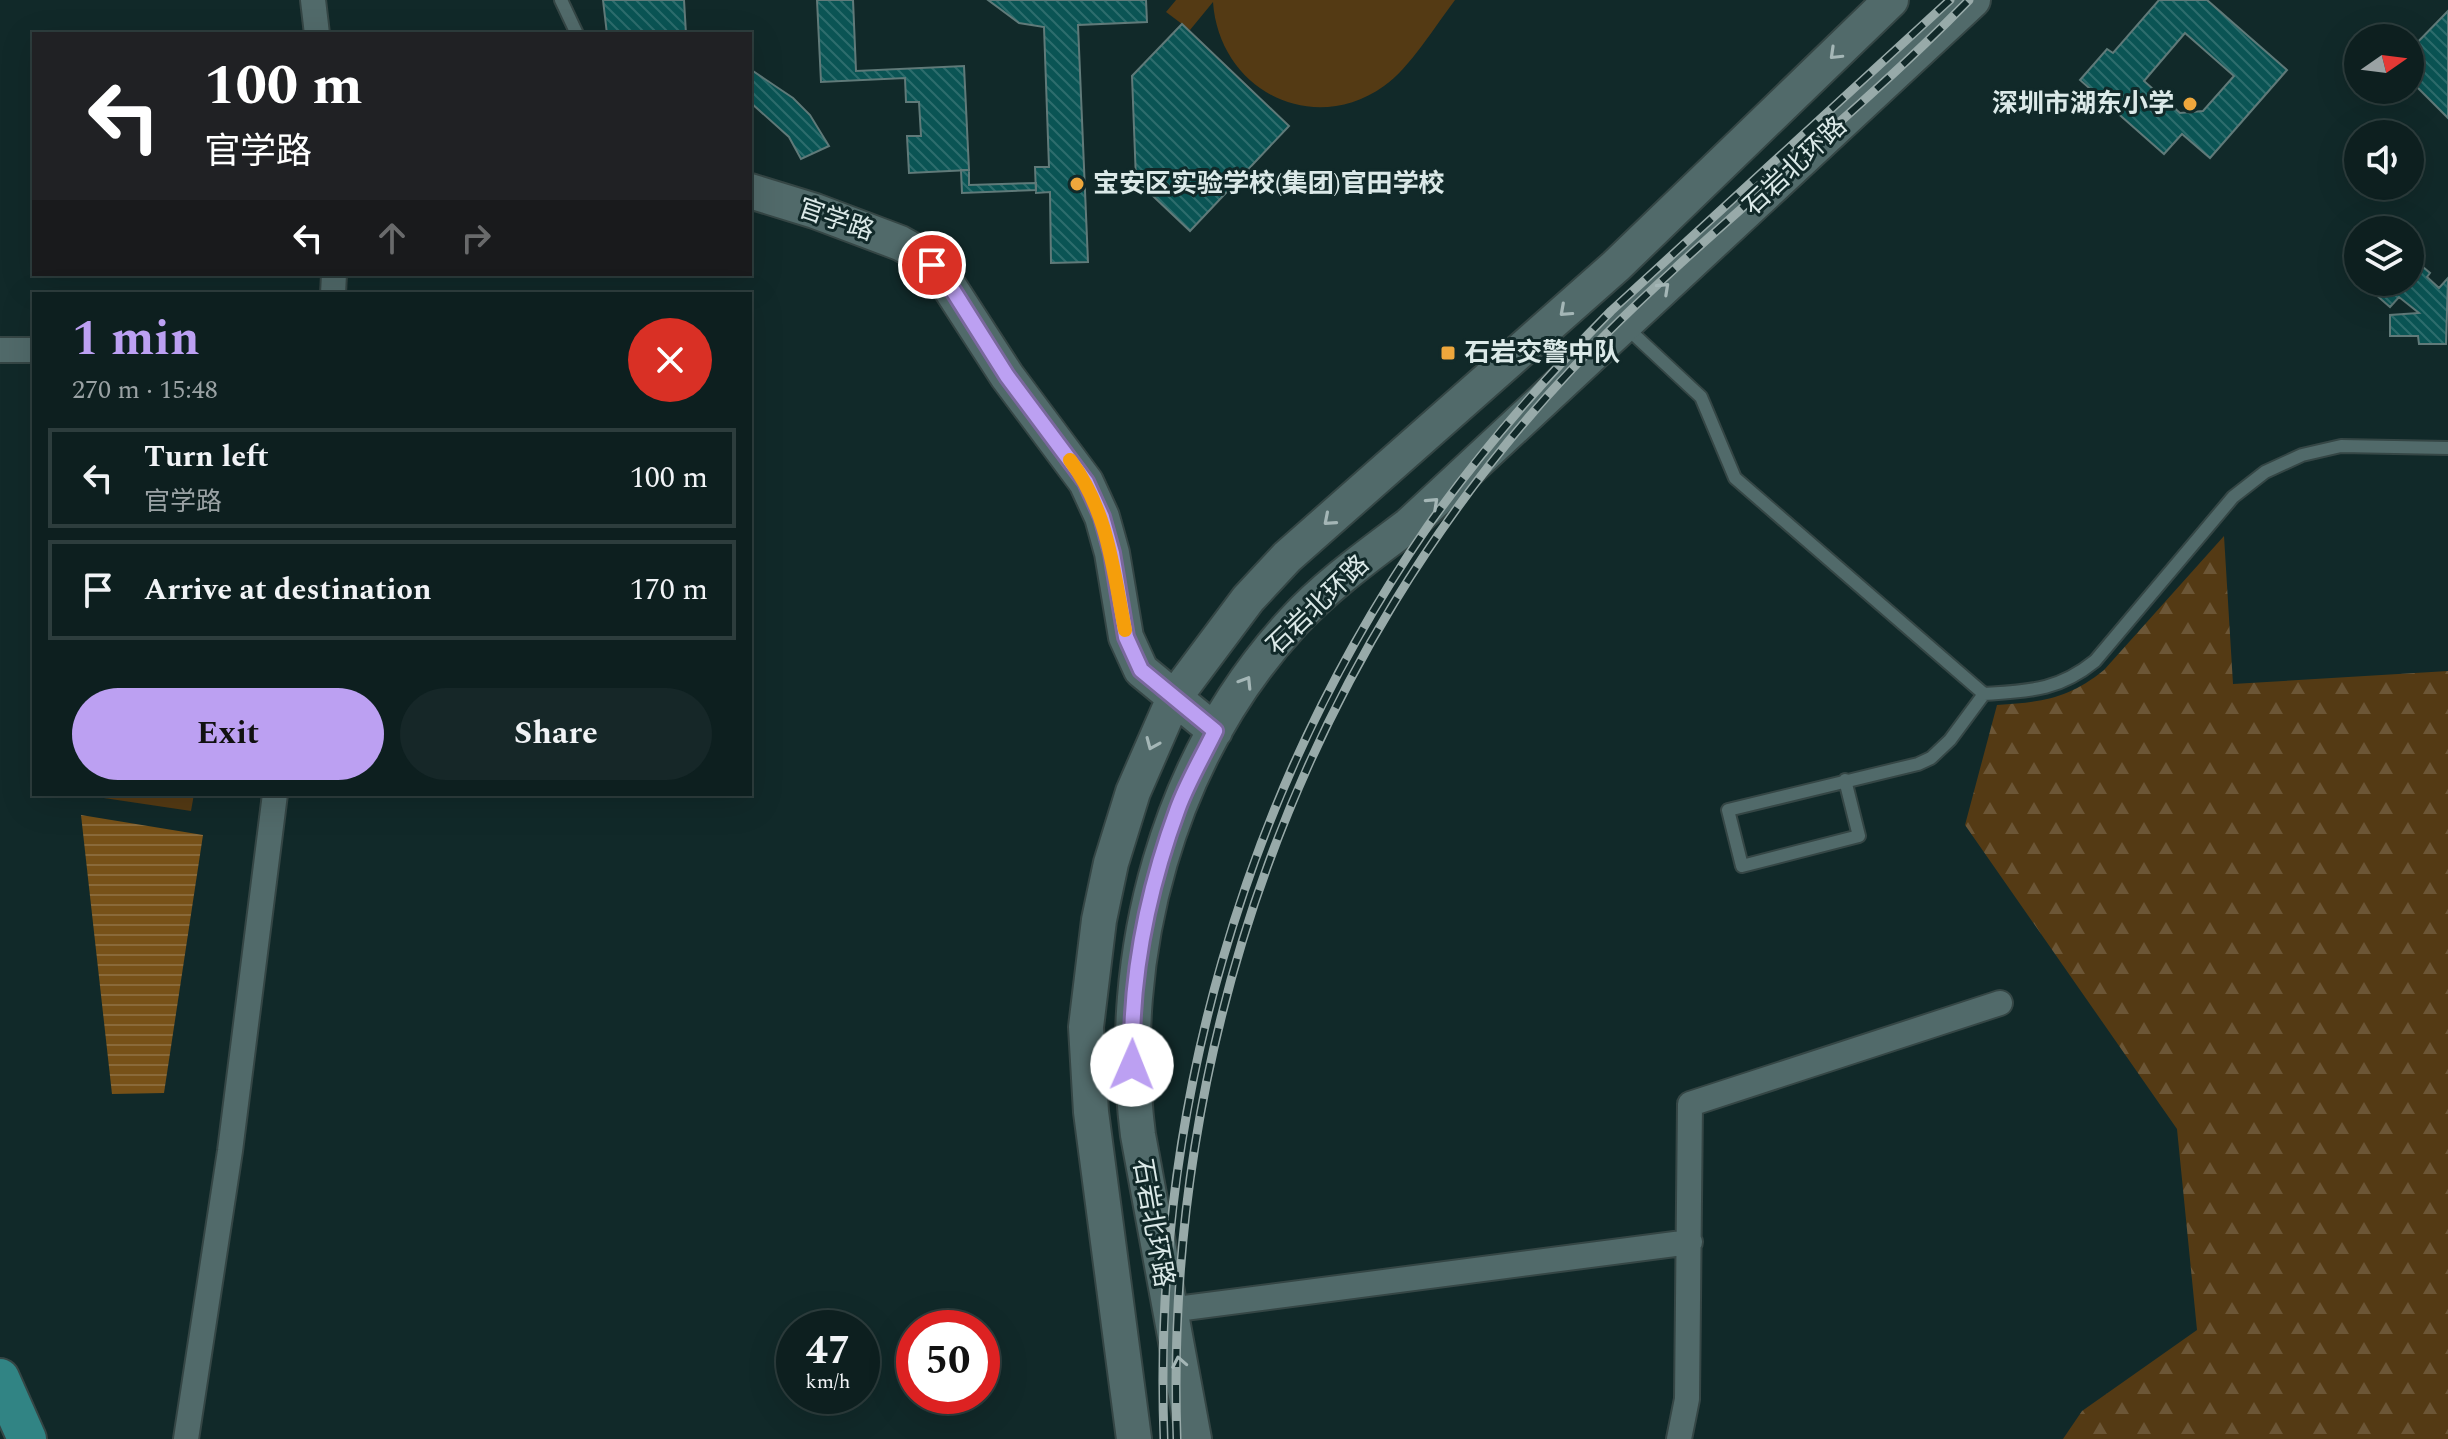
<!DOCTYPE html>
<meta charset="utf-8">
<style>
:root{--surface:#0d1f1f;--page:#162728;--text:#f1f3f6;--muted:#9aa2a4;--line:#2d3d3d;--accent:#bca0f2}
body{margin:0;font-family:Spectral,"Noto Sans SC",serif;background:var(--page);color:var(--text);height:100vh;display:flex;flex-direction:column;font-size:30px;white-space:nowrap}
*{box-sizing:border-box;margin:0}
p{font-size:26px;color:var(--muted)}
.icon{flex:none;width:44px;height:44px;fill:none;stroke:currentColor;stroke-width:2;stroke-linecap:round;stroke-linejoin:round}
.map{position:relative;flex:1;overflow:hidden}
.drawer{position:absolute;left:32px;top:292px;width:720px;height:504px;display:flex;flex-direction:column;background:var(--surface);border-radius:0px;box-shadow:0 8px 32px #0002,0 0 0 2px var(--line)}
.drawer>*{flex:none}
.hud{position:absolute;left:32px;top:32px;width:720px;height:244px;border-radius:0px;box-shadow:0 8px 32px #0002,0 0 0 2px var(--line);background:#202124;color:#fff;overflow:hidden}
.needle{width:52px;rotate:76deg}
.controls{position:absolute;left:2344px;top:24px;display:grid;gap:16px}
.controls a{display:grid;place-items:center;width:80px;height:80px;border-radius:50%;background:var(--surface);box-shadow:0 8px 32px #0002,0 0 0 2px var(--line);font-size:40px}
.speed{position:absolute;left:776px;top:1310px;display:flex;gap:16px;font-size:40px;font-weight:700;text-align:center}
.speed>*{display:grid;place-content:center;width:104px;height:104px;border-radius:50%;background:var(--surface);box-shadow:0 8px 32px #0002,0 0 0 2px var(--line);line-height:1}
.speed small{font-size:20px;font-weight:400}
.speed .limit{border:12px solid #d22;background:#fff;color:#111}
.pin{position:absolute;display:grid;place-items:center;width:68px;height:68px;color:#fff;margin:-34px;border:4px solid #fff;border-radius:50%;box-shadow:0 2px 8px #0007}
.me{position:absolute;width:88px;margin:-44px;rotate:1deg;stroke-linejoin:round;filter:drop-shadow(0 0 6px #0008)}
.turn{display:flex;align-items:center;gap:28px;height:168px;padding:0 40px;font-size:36px}
.turn .icon{width:104px;height:104px;stroke-width:2.5}
.turn b{display:block;font-size:56px;line-height:68px}
.lanes{display:flex;align-items:center;height:76px;padding:0 40px;background:#0003;justify-content:center;gap:40px;direction:ltr}
.lanes .off{opacity:.35}
.round{display:grid;place-items:center;flex:none;width:84px;height:84px;border-radius:42px;background:var(--page)}
.summary{display:flex;align-items:center;justify-content:space-between;height:136px;padding:0 40px}
h1{font-size:48px;font-weight:700;line-height:60px;color:var(--accent)}
.action{display:flex;gap:16px;margin-top:auto;padding:16px 40px}
.action a{flex:1;height:92px;border-radius:48px;background:var(--accent);color:#111;font-size:32px;font-weight:700;line-height:92px;text-align:center}
.action a+a{background:var(--page);color:var(--text)}
ul{padding:0;list-style:none}
li{display:flex;align-items:center;gap:24px;height:100px;margin:0 16px 12px;padding:0 24px;border:4px solid var(--line);border-radius:0px}
li div{flex:1}
li b{display:block;font-size:30px}
li em{font-style:normal}
.map>svg:first-child{display:block}
.green{fill:#543a14}
.forest{fill:url(#forest-firs)}
.water{fill:url(#water-rules)}
.building{fill:url(#building-back-hatch);stroke:#607a79;stroke-width:2;fill-rule:evenodd}
.lines{fill:none;stroke-linecap:round;stroke-linejoin:round}
.lane-casing{stroke:#354645;stroke-width:16}
.street-casing{stroke:#354645;stroke-width:28}
.secondary-casing{stroke:#354645;stroke-width:38}
.primary-casing{stroke:#354645;stroke-width:42}
.lane{stroke:#516a6a;stroke-width:12}
.street{stroke:#516a6a;stroke-width:24}
.secondary{stroke:#516a6a;stroke-width:34}
.primary{stroke:#318484;stroke-width:38}
.rail-casing{stroke:#98aaa9;stroke-width:9}
.rail{stroke:#112929;stroke-width:6;stroke-dasharray:18;stroke-linecap:butt}
.oneway{stroke:#a4b6b6}
.route-casing{stroke:#7a689d;stroke-width:20}
.route{stroke:#bca0f2;stroke-width:14}
.slow{stroke:#f59e0b;stroke-width:14}
.poi-dot{fill:#eea73c;stroke:#112929;stroke-width:3}
.labels{text-anchor:middle;dominant-baseline:central;stroke-width:6;stroke-linejoin:round;paint-order:stroke}
.poi-label{font-size:26px;font-weight:bold;fill:#dbe9e8;stroke:#112929;text-anchor:start}
.street-label{font-size:26px;fill:#dbe9e8;stroke:#112929}
</style>
<div class="map">
<svg width="2448" height="1439" viewBox="0 0 2448 1439">
<defs>
<pattern id="forest-firs" width="22" height="20" patternUnits="userSpaceOnUse" patternTransform="scale(2)"><rect width="22" height="20" fill="#543a14"/><path d="M5 1l3.5 6h-7zM16 11l3.5 6h-7z" fill="#6c5636"/></pattern>
<pattern id="water-rules" width="6" height="5" patternUnits="userSpaceOnUse" patternTransform="scale(2)"><rect width="6" height="5" fill="#775118"/><path d="M0 2.5h6" fill="none" stroke="#8a6a3a"/></pattern>
<pattern id="building-back-hatch" width="6" height="6" patternUnits="userSpaceOnUse" patternTransform="scale(2)"><rect width="6" height="6" fill="#0a5454"/><path d="M-1 5l2 2M0 0l6 6M5-1l2 2" fill="none" stroke="#2d6d6d"/></pattern>
</defs>
<rect width="100%" height="100%" fill="#112929"/>
<path class="green" d="M1176 0H1455C1436 25 1409 69 1384 86 1311 138 1219 89 1213 2L1190 30 1166 12Z
M97 794H194L191 811 97 797Z"/>
<path class="forest" d="M2224 536 2233 684 2448 671V1439H2063L2082 1411 2197 1330 2177 1129 1965 825 1997 705C2042 702 2068 699 2104 670Z"/>
<path class="water" d="M81 815 203 835 164 1093 112 1094Z"/>
<path class="building" d="M603 0H684L686 34H607Z
M817 0H853L856 71 964 66 969 170 909 173 907 136H921L919 102H906L905 78 821 82Z
M988 0H1146L1147 22 1078 25 1088 262 1051 263 1050 192 1036 193 1035 167H1049L1044 27 1019 23Z
M2159 0H2207L2287 70 2210 158 2182 134 2164 154 2080 80 2107 49 2113 53ZM2185 33 2234 76 2203 111 2180 113 2144 81Z
M2448 11V118L2410 80V50Z
M1182 24 1289 126 1190 231 1136 180 1132 76Z
M750 69 793 98 810 115 829 146 801 159 789 137 750 102Z
M961 170H969V185L1036 183V190L962 193Z
M2410 256 2430 273 2427 277 2439 288 2448 278 2446 344H2419L2418 336H2390V315L2419 313 2399 297 2390 307 2375 294 2385 282H2410Z"/>
<g class="lines">
<g class="lane-casing">
<path id="lane" d="M561 0 577 34
M1627 328 1701 397 1735 478 1984 694C2029 691 2058 691 2095 661L2233 497 2265 472 2302 455 2341 446 2448 448
M1845 780 1859 836 1742 866 1728 810 1918 764 1931 758 1950 740 1984 694"/>
</g>
<g class="street-casing">
<path id="street" d="M313 0 317 34
M333 294 334 274
M0 350H34
M1169 1310 1690 1242
M186 1439 230 1151 275 794
M1679 1439 1687 1399 1690 1104 2000 1003"/>
</g>
<g class="secondary-casing">
<path id="secondary" d="M750 191 815 211 900 243 918 253 943 277 1007 376 1086 482 1102 517 1112 553 1126 637 1141 670 1215 731
M1134 1439 1091 1112 1086 1027 1099 920 1111 863 1133 792 1174 698 1248 599 1287 557 1616 266 1891 0
M1194 1439 1138 1135C1115 955 1168 758 1293 622 1327 585 1368 556 1409 525L1973 0"/>
</g>
<g class="primary-casing">
<path id="primary" d="M0 1378 27 1439"/>
</g>
<use href="#lane" class="lane"/>
<use href="#street" class="street"/>
<use href="#secondary" class="secondary"/>
<use href="#primary" class="primary"/>
<g class="rail-casing">
<path id="rail" d="M1164 1439C1152 1115 1243 793 1428 526 1482 449 1545 378 1611 311L1950 0
M1177 1439C1163 1047 1302 656 1572 369 1696 238 1843 129 1969 0"/>
</g>
<use href="#rail" class="rail"/>
</g>
<defs><path id="oneway-chevron" d="M-2-3.5L2.5 0L-2 3.5" fill="none" stroke-width="1.6" stroke-linecap="round" stroke-linejoin="round" transform="scale(2)"/></defs>
<g class="oneway">
<use href="#oneway-chevron" transform="translate(1835 54) rotate(136)"/>
<use href="#oneway-chevron" transform="translate(1664 288) rotate(-43)"/>
<use href="#oneway-chevron" transform="translate(1565 311) rotate(138)"/>
<use href="#oneway-chevron" transform="translate(1433 503) rotate(-43)"/>
<use href="#oneway-chevron" transform="translate(1329 520) rotate(139)"/>
<use href="#oneway-chevron" transform="translate(1246 682) rotate(-58)"/>
<use href="#oneway-chevron" transform="translate(1152 744) rotate(113)"/>
<use href="#oneway-chevron" transform="translate(1179 1362) rotate(-101)"/>
</g>
<g class="lines">
<g class="route-casing">
<path id="route" d="M932 265 954 292 1007 376 1086 482 1102 517 1112 553 1126 637 1141 670 1215 731C1203 756 1188 781 1178 808 1148 889 1130 978 1132 1065"/>
</g>
<use href="#route" class="route"/>
<path class="slow" d="M1070 460C1108 511 1113 569 1125 630"/>
</g>
<g class="poi-dot">
<circle cx="2190" cy="104" r="8"/>
<circle cx="1077" cy="184" r="8"/>
<rect x="1440" y="345" width="16" height="16" rx="4"/>
</g>
<g class="labels">
<g class="poi-label">
<text x="2174" y="104" text-anchor="end">深圳市湖东小学</text>
<text x="1093" y="184">宝安区实验学校(集团)官田学校</text>
<text x="1464" y="353">石岩交警中队</text>
</g>
<g class="street-label">
<text transform="translate(1795 166) rotate(-43)">石岩北环路</text>
<text transform="translate(836 220) rotate(19)">官学路</text>
<text transform="translate(1318 605) rotate(-44)">石岩北环路</text>
<text transform="translate(1153 1223) rotate(80)">石岩北环路</text>
</g>
</g>
</svg>
<div class="controls">
<a><svg class="needle" viewBox="-14 -14 28 28"><path d="M0-13l5 13h-10z" fill="#e53935"/><path d="M0 13l5-13h-10z" fill="#9aa2a4"/></svg></a>
<a><svg class="icon" aria-label="sound" viewBox="0 0 24 24"><path d="M4 9h4l5-4v14l-5-4H4zM17 9q2 3 0 6"/></svg></a>
<a><svg class="icon" aria-label="layers" viewBox="0 0 24 24"><path d="M12 4l9 5-9 5-9-5zM3 14l9 5 9-5"/></svg></a>
</div>
<div class="speed"><div>47<small>km/h</small></div><div class="limit">50</div></div>
<div class="pin" style="left:932px;top:265px;background:#d93025"><svg class="icon" aria-label="arrive" viewBox="0 0 24 24"><path d="M6 21V4h12l-3 4 3 4H6"/></svg></div>
<svg class="me" style="left:1132px;top:1065px" viewBox="-20 -20 40 40"><circle r="19" fill="#fff"/><path d="M0-13L10 11 0 6-10 11z" fill="#bca0f2"/></svg>
<div class="hud">
<div class="turn"><svg class="icon" aria-label="left" viewBox="0 0 24 24"><path d="M17 20v-9H6M10 6l-5 5 5 5"/></svg><div><b>100 m</b>官学路</div></div>
<div class="lanes"><svg class="icon" aria-label="left" viewBox="0 0 24 24"><path d="M17 20v-9H6M10 6l-5 5 5 5"/></svg><svg class="icon off" aria-label="ahead" viewBox="0 0 24 24"><path d="M12 20V5M6 11l6-6 6 6"/></svg><svg class="icon off" aria-label="right" viewBox="0 0 24 24"><path d="M7 20v-9h11M14 6l5 5-5 5"/></svg></div>
</div>
<section class="drawer">
<div class="summary"><div><h1>1 min</h1><p>270 m · 15:48</p></div><a class="round" style="background:#d93025;color:#fff"><svg class="icon" aria-label="close" viewBox="0 0 24 24"><path d="M6 6l12 12M18 6L6 18"/></svg></a></div>
<ul>
<li><svg class="icon" aria-label="left" viewBox="0 0 24 24"><path d="M17 20v-9H6M10 6l-5 5 5 5"/></svg><div><b>Turn left</b><p>官学路</p></div><em>100 m</em></li>
<li><svg class="icon" aria-label="arrive" viewBox="0 0 24 24"><path d="M6 21V4h12l-3 4 3 4H6"/></svg><div><b>Arrive at destination</b></div><em>170 m</em></li>
</ul>
<div class="action"><a>Exit</a><a>Share</a></div>
</section>
</div>
